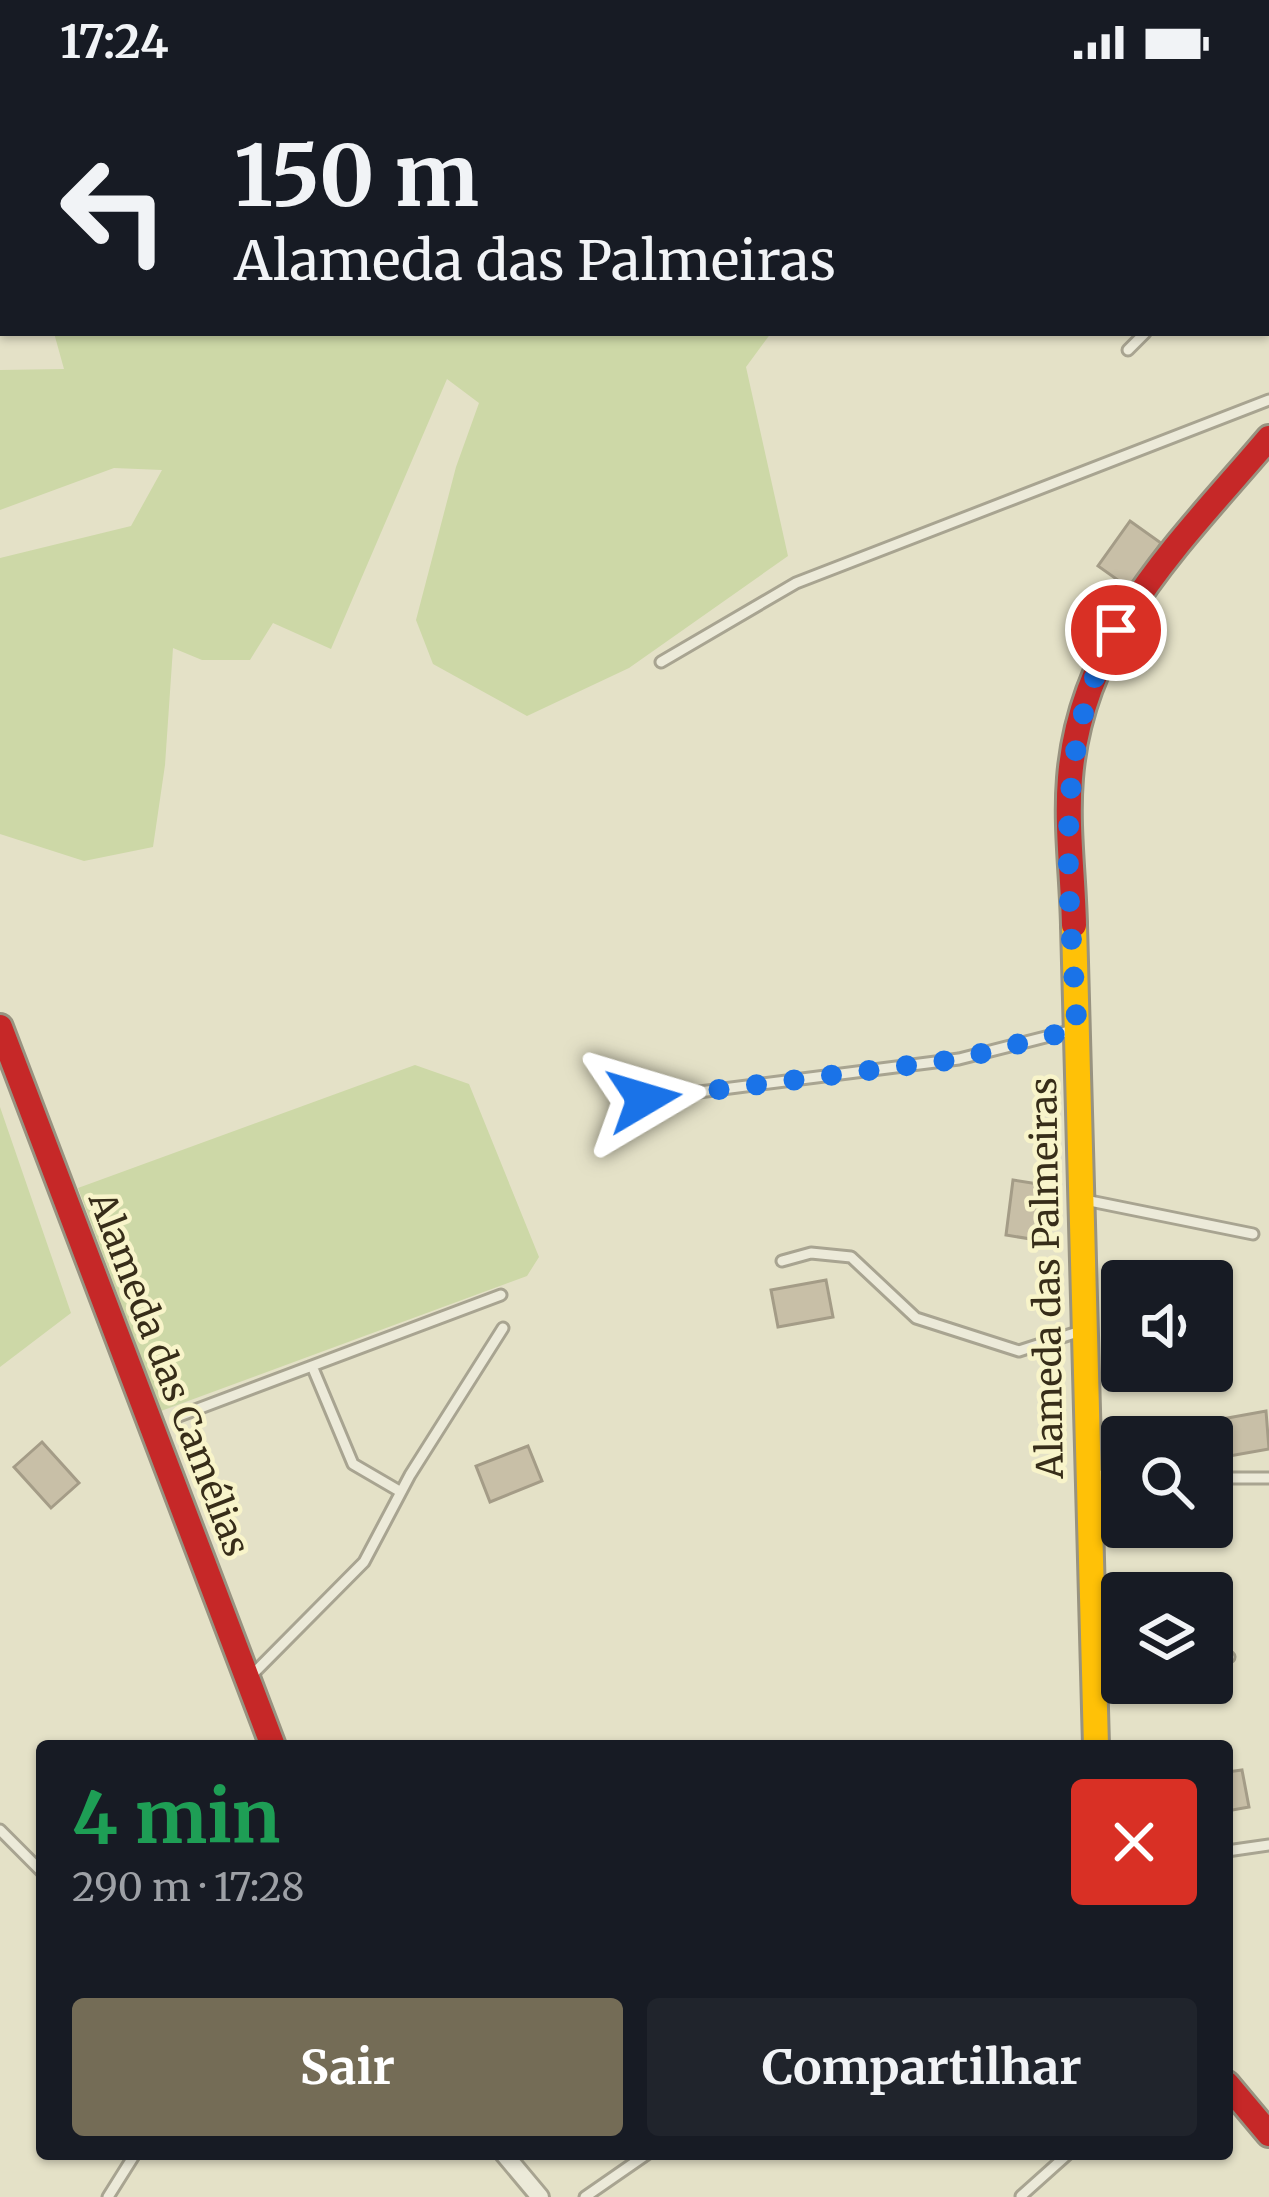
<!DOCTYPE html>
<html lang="pt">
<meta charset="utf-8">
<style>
:root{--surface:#171b24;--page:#20242c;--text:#f1f3f6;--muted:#9ea1a6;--accent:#746c56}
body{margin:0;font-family:Merriweather,serif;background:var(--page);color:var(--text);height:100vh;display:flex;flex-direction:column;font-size:45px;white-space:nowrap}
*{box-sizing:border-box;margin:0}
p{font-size:39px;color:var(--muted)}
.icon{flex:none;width:66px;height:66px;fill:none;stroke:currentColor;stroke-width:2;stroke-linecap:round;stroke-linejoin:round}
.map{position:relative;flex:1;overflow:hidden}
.details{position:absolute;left:36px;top:1656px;width:1197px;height:420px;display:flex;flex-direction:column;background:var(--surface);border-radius:12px;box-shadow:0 3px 9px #0004}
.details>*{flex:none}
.hud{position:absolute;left:0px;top:0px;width:1269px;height:252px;box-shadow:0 3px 9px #0004;background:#171b24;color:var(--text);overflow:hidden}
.fabs{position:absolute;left:1101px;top:1176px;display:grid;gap:24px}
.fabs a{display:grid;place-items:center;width:132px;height:132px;border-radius:12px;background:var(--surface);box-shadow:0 3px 9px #0004;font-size:60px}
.pin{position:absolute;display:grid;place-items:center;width:102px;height:102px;color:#fff;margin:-51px;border:6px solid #fff;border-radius:50%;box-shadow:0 3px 12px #0007}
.me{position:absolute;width:132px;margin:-66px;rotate:83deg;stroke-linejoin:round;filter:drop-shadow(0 0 9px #0008)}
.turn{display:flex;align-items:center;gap:42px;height:252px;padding:0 36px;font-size:54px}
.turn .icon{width:156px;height:156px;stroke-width:2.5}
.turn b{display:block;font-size:84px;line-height:102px}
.round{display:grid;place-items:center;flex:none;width:126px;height:126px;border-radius:12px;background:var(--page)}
.head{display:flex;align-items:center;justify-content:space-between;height:204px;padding:0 36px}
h1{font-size:72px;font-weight:700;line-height:90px;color:#1e9e55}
.button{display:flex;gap:24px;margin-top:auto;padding:24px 36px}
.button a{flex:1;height:138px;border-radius:12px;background:var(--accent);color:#fff;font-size:48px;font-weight:700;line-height:138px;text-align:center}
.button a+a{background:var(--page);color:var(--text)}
.status{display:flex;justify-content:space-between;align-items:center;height:84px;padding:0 60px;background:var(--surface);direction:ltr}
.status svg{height:33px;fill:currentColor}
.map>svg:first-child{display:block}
.green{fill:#cdd8a7}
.building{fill:#c8bfa7;stroke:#a49c87;stroke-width:3}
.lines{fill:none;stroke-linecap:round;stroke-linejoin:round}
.lane-casing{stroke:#a8a491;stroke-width:15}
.street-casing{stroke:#a8a491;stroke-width:22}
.slow-casing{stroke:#989381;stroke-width:30}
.jam-casing{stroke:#989381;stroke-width:30}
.lane{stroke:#ecead9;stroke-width:9}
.street{stroke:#ecead9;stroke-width:16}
.slow{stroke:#ffc107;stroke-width:24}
.jam{stroke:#c62828;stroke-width:24}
.route{stroke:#1a73e8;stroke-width:21;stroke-dasharray:0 37.8}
.labels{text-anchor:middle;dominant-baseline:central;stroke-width:9;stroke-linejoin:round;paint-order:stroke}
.street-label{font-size:36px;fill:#372d19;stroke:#f8f4ca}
</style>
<div class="status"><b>17:24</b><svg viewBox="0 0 49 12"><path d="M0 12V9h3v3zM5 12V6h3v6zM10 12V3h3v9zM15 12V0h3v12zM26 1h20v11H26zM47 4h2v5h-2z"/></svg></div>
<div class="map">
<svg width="1269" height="2113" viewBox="0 0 1269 2113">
<rect width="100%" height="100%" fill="#e4e1c7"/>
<path class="green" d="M130 0H949L954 3H132Z
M54 249H771L746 283 788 472 629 584 527 632 433 580 416 536 456 383 479 319 447 295 331 565 273 539 250 576H202L173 564 165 681 153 763 84 777 0 750V474L131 442 162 386 114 384 0 426V286L64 285Z
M415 981 469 1000 539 1173 527 1192 161 1327 78 1104Z
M0 1023 71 1229 0 1283Z"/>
<path class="building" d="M1130 437 1161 459 1129 504 1098 482Z
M1013 1096 1051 1102 1043 1157 1006 1151Z
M826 1196 833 1233 778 1243 771 1206Z
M1266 1327 1269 1365 1218 1374 1211 1337Z
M42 1358 79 1399 51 1424 14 1383Z
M528 1362 542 1397 490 1418 476 1382Z
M1242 1686 1249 1723 1227 1727V1688Z"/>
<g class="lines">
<g class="lane-casing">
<path id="lane" d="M1266 143 1269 142
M1128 266 1145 249
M661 578 796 499 1269 316
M644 1015 959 975 1077 945
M1090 1117 1253 1150
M782 1177 811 1169 851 1173 916 1234 1019 1267 1087 1245
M312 1282 353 1380 401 1408
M179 1332 501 1211
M1094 1391 1122 1392
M1212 1394H1269
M1212 1574 1229 1573
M1098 1583 1122 1581
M249 1594 364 1478 410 1391 503 1244
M0 1746 42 1788
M1227 1767 1269 1761
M1021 2112 1068 2070
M108 2113 135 2070
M585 2113 647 2070"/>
</g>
<g class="street-casing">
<path id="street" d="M504 2070 540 2113"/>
</g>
<g class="slow-casing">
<path id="slow" d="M1074 841 1096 1662"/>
</g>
<g class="jam-casing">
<path id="jam" d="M1074 841C1073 793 1066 742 1070 694 1081 551 1181 458 1269 354
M0 943 273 1662
M1227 2000 1269 2050"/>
</g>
<use href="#lane" class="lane"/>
<use href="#street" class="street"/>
<use href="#slow" class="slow"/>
<use href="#jam" class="jam"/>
</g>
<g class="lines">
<path class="route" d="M644 1015 959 975 1077 945C1070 810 1049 669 1116 546"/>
</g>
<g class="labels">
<g class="street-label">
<text transform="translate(1047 1194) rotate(-91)">Alameda das Palmeiras</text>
<text transform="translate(169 1290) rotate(69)">Alameda das Camélias</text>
</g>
</g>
</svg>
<div class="fabs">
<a><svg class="icon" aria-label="sound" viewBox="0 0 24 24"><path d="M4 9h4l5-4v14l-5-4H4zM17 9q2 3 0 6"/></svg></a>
<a><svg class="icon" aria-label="search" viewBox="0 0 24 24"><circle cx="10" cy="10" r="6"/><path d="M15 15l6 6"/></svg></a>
<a><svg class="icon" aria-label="layers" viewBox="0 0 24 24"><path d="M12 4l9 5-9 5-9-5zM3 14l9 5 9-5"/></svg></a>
</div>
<div class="pin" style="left:1116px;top:546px;background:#d93025"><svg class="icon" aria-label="arrive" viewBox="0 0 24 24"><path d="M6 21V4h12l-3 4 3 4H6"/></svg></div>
<svg class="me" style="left:644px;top:1015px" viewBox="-20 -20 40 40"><path d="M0-17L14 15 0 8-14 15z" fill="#1a73e8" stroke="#fff" stroke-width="4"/></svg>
<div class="hud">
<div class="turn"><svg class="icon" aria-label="left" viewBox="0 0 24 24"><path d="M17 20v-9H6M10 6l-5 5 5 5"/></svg><div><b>150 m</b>Alameda das Palmeiras</div></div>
</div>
<section class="details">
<div class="head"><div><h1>4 min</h1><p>290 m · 17:28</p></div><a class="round" style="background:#d93025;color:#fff"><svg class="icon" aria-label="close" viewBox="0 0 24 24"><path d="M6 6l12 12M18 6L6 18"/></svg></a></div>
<div class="button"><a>Sair</a><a>Compartilhar</a></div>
</section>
</div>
